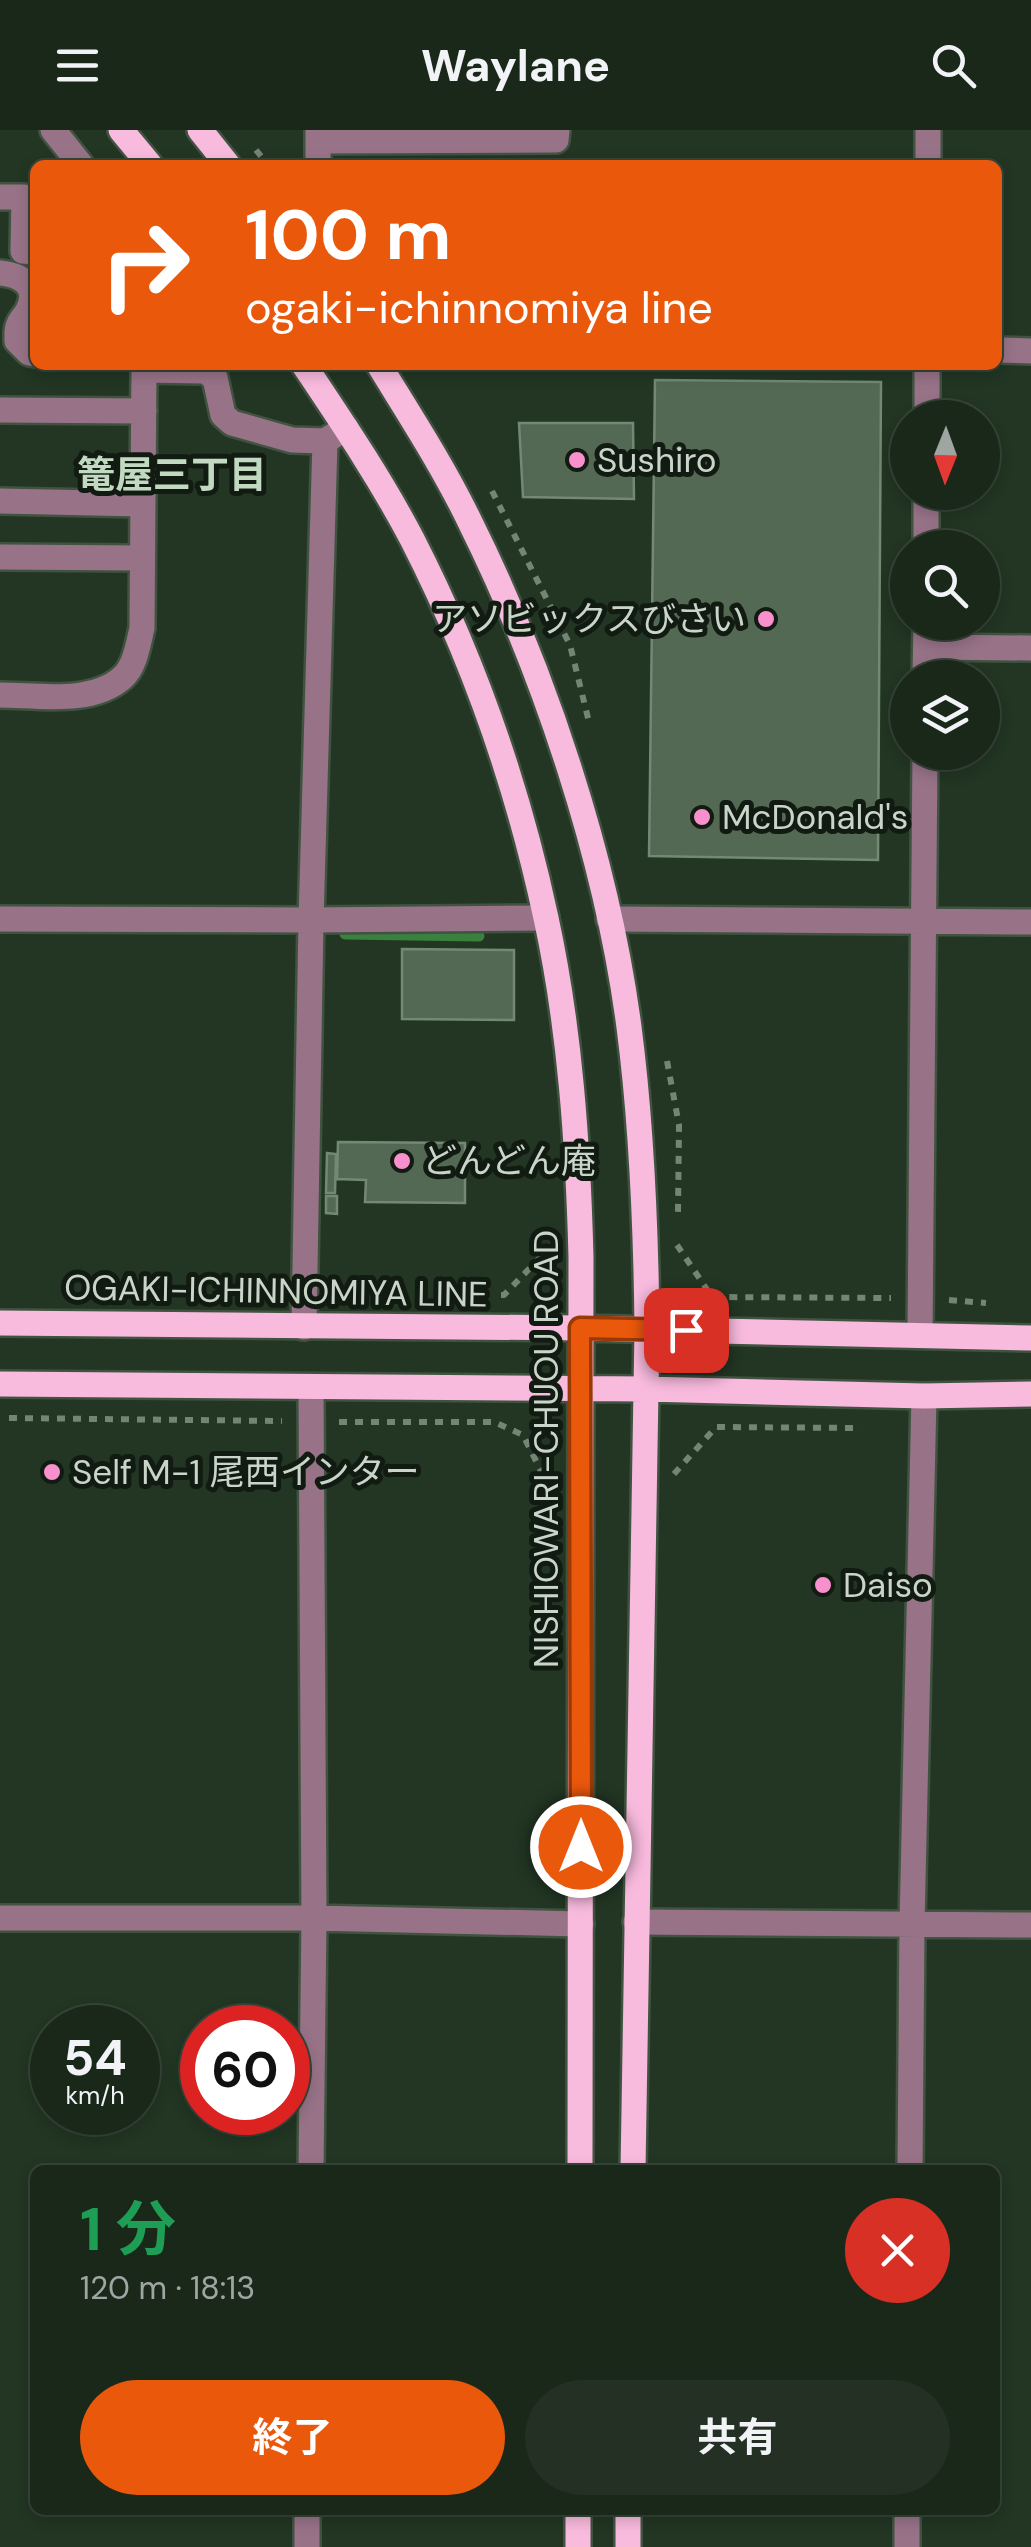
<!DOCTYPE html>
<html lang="ja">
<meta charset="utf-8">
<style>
:root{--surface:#1a281a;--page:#233023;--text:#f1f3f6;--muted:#9fa6a2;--line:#384439;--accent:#ea580c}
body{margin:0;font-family:"DM Sans","Noto Sans JP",sans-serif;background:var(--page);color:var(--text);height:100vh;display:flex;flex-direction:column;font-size:38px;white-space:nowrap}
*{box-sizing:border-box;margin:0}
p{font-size:32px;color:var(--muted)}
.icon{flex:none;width:55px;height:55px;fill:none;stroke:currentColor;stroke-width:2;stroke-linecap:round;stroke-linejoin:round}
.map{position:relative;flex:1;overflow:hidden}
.drawer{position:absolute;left:30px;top:2035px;width:970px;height:350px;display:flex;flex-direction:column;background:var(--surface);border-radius:15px;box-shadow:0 5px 15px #0003,0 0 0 2px var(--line)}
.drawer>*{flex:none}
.banner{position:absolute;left:30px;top:30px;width:972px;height:210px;border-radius:15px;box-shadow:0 5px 15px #0003,0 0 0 2px var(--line);background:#ea580c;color:#fff;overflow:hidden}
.needle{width:65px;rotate:181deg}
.fabs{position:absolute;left:890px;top:270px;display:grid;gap:20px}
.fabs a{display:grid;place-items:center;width:110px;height:110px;border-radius:50%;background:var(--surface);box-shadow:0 5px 15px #0003,0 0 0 2px var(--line);font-size:50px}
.speed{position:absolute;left:30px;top:1875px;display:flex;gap:20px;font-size:50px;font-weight:700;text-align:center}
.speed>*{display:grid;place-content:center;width:130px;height:130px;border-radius:50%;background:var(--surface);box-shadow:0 5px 15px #0003,0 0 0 2px var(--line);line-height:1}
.speed small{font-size:25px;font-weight:400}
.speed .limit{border:15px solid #d22;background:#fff;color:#111}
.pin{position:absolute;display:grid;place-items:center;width:85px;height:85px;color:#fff;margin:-42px;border-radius:20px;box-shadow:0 5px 15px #0006}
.me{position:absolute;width:110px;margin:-55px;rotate:0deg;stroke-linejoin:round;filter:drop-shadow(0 0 8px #0008)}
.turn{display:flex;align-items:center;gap:35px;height:210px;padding:0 50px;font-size:45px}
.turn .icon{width:130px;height:130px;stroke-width:2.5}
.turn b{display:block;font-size:70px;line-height:85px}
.round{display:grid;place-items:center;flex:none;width:105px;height:105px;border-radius:52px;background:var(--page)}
.head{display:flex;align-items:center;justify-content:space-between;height:170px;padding:0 50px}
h1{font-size:60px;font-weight:700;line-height:75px;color:#1e9e55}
.cta{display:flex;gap:20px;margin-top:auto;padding:20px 50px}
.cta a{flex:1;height:115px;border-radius:60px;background:var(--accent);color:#fff;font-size:40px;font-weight:700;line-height:115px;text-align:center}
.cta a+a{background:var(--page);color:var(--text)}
header{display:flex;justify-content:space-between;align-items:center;height:130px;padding:0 50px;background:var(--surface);font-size:45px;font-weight:700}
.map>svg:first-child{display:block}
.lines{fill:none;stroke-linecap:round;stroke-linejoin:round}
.stream{stroke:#3a813f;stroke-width:11}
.building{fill:#546954;stroke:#738973;stroke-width:2.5}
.minor-casing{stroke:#405341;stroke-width:30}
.major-casing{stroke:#405341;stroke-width:30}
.path{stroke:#748475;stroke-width:6;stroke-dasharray:8 8;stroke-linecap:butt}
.minor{stroke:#987388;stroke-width:25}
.major{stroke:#f8badd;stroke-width:25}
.route-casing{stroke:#983908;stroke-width:25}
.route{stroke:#ea580c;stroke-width:18}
.poi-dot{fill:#f790cd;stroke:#121b12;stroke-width:4}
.labels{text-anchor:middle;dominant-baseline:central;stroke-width:10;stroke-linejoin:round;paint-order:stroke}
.poi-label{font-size:35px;fill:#c9d5c9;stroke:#121b12;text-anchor:start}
.street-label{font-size:35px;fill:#c9d5c9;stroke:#121b12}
.neighbourhood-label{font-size:38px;font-weight:bold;fill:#c1d9c1;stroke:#121b12}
</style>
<header><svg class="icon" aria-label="menu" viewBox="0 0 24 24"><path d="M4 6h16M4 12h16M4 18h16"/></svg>Waylane<svg class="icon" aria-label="search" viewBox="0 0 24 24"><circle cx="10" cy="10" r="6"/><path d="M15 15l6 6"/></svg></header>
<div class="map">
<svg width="1031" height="2417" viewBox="0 0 1031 2417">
<rect width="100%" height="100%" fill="#223623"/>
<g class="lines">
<path class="stream" d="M345 804 479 806"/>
</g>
<path class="building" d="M655 250 881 252 878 730 649 726Z
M519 293H633L634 369 523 367Z
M402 819 514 820V890L402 889Z
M338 1012 465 1013V1073L365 1072 366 1050 337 1049Z
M327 1023 336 1024 335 1063H326Z
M326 1066H337V1084L326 1083Z"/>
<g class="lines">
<g class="minor-casing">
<path id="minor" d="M53 0 81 35
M318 11 556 10 557 0
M318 35V0
M928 35V0
M0 67H24L23 121 35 122
M0 143C21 145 40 156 28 180 27 183 19 192 19 194 16 199 17 205 17 211L29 223 35 224
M998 220 1031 221
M144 240 205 241 215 248 223 285 232 293 292 310 325 311
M0 280 144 281
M927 288V235
M0 371 143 374
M926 418V362
M0 427 142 428
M926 517 1031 518
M925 548 926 492
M0 565C37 565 91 575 122 548 135 537 138 515 142 498L144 235
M0 789 311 790 546 788
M609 789 1031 792
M304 1197 311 790 325 311 346 298
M920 1205 925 622
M311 1257 314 1788 311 2040
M0 1788H314L581 1794
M636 1792 1031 1795
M910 2040 912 1794 924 1266
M307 2417V2380
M907 2417V2380"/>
</g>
<g class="major-casing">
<path id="major" d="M121 0 150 35
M200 0 228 35
M304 235C342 292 380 348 412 409 473 528 518 657 546 788 570 898 578 1014 581 1127L580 2040
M379 235C411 287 444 338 470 392 545 543 607 730 629 897 642 997 646 1098 647 1199L633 2040
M0 1193 581 1198 1031 1208
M0 1254 646 1259 924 1266 1031 1264
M578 2417V2380
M628 2417V2380"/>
</g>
<path class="path" d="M256 20 268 35
M492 361 570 515 589 592
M667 931 679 995 678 1082
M677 1115 712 1167 891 1168
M501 1165H504L552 1115
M949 1170 986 1173
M9 1288 282 1291
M339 1292H494L523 1305 550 1359
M674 1344 716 1297 861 1298"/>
<use href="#minor" class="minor"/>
<use href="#major" class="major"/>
</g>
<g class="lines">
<g class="route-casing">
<path id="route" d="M581 1717 580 1198 686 1200"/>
</g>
<use href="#route" class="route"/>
</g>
<g class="poi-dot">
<circle cx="577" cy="330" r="10"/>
<circle cx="766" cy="489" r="10"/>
<circle cx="702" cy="687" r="10"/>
<circle cx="402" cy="1031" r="10"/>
<circle cx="52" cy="1342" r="10"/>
<circle cx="823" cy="1455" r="10"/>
</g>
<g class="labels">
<g class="poi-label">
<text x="597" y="330">Sushiro</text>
<text x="746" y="489" text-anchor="end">アソビックスびさい</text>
<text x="722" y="687">McDonald's</text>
<text x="422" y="1031">どんどん庵</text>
<text x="72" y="1342">Self M-1 尾西インター</text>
<text x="843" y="1455">Daiso</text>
</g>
<g class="street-label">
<text transform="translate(276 1161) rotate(1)">OGAKI-ICHINNOMIYA LINE</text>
<text transform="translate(546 1319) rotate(-90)">NISHIOWARI-CHUOU ROAD</text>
</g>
<g class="neighbourhood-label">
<text x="172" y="345">篭屋三丁目</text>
</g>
</g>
</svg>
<div class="fabs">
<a><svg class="needle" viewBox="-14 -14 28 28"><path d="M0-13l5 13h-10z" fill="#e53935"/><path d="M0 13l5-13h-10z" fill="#9fa6a2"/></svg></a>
<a><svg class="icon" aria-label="search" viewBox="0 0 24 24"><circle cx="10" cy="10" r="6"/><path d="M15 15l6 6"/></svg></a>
<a><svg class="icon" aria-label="layers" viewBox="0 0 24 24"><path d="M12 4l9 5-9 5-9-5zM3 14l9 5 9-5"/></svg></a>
</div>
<div class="speed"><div>54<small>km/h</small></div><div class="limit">60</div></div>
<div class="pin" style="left:686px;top:1200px;background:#d93025"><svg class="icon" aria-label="arrive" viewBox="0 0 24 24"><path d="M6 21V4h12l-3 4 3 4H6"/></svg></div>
<svg class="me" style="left:581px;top:1717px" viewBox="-20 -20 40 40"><circle r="17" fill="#ea580c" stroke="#fff" stroke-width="3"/><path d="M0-11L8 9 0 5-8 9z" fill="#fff"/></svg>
<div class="banner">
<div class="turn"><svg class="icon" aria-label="right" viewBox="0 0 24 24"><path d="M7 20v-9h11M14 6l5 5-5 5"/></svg><div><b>100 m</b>ogaki-ichinnomiya line</div></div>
</div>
<section class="drawer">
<div class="head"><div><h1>1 分</h1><p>120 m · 18:13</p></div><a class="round" style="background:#d93025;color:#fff"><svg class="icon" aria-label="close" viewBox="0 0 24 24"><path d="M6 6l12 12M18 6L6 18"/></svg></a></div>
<div class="cta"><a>終了</a><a>共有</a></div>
</section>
</div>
